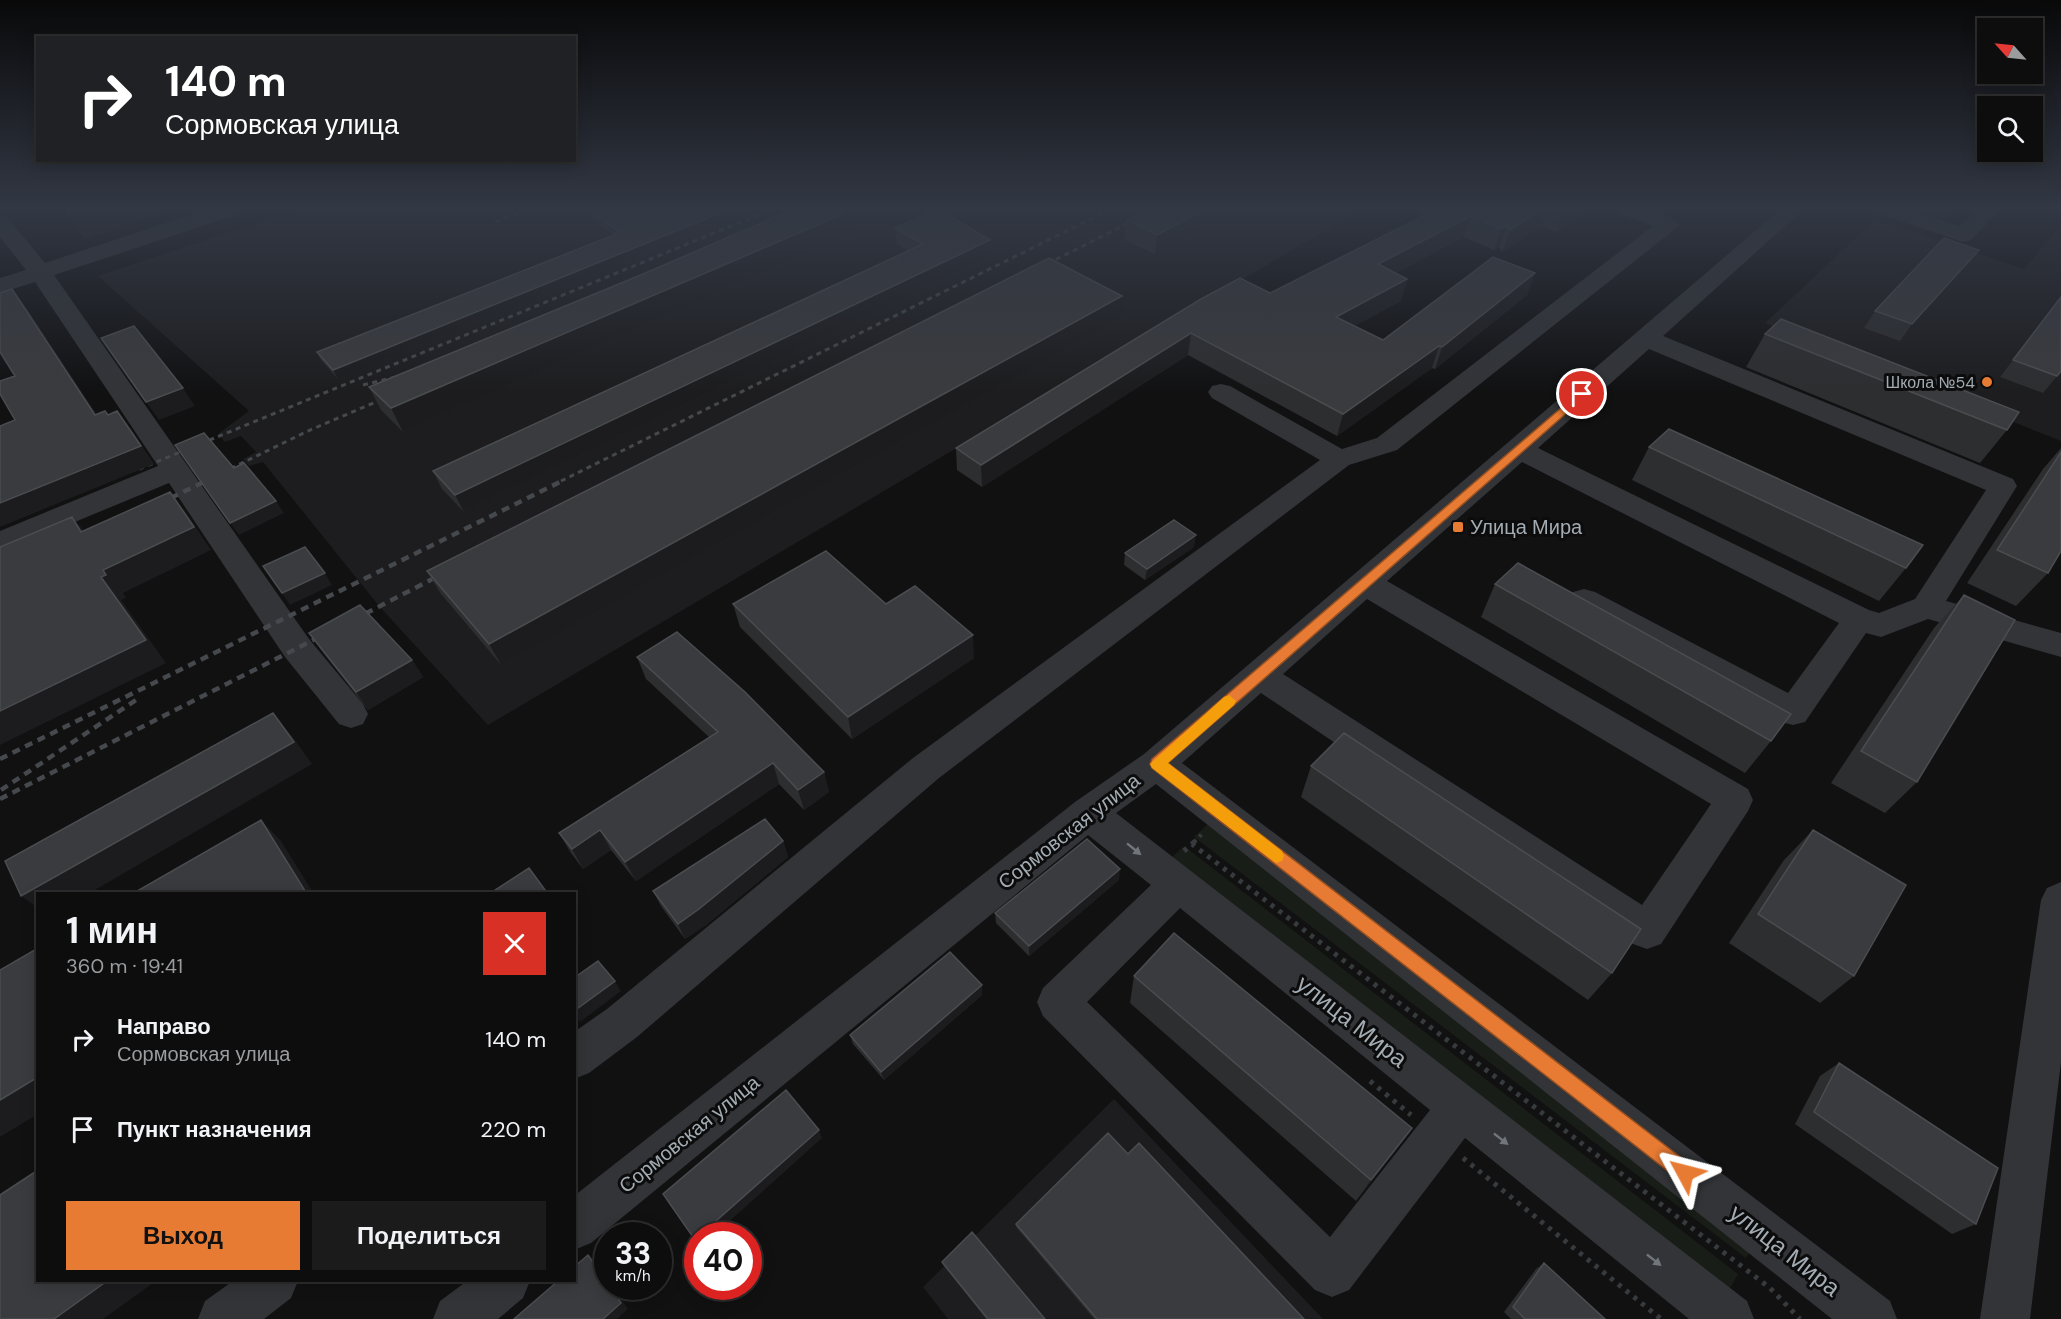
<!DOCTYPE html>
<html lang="ru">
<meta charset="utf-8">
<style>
:root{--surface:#0d0d0e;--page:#1b1b1c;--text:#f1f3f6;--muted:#9a9c9e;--line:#2d2d2e;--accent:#e87b33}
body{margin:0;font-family:"DM Sans",sans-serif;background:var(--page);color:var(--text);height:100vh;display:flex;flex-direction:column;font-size:22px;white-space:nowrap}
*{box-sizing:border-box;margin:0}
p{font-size:20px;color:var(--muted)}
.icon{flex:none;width:33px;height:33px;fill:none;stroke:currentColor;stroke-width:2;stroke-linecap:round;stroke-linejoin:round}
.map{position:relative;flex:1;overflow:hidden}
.sheet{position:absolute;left:36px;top:892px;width:540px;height:390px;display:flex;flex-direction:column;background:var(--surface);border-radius:0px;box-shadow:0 3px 15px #0003,0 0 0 2px var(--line)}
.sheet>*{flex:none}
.guide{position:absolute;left:36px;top:36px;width:540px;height:126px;border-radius:0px;box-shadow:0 3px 15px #0003,0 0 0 2px var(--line);background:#202124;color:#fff;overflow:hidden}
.needle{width:39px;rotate:297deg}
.controls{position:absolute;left:1977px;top:18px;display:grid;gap:12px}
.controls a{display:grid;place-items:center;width:66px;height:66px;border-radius:0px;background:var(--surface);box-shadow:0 3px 15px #0003,0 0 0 2px var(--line);font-size:30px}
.speed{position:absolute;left:594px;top:1222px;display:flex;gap:12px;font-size:30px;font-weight:700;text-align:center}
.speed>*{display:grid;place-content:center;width:78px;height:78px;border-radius:50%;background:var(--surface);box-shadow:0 3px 15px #0003,0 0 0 2px var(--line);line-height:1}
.speed small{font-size:15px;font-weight:400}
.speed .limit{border:9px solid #d22;background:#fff;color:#111}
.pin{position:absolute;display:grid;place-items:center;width:51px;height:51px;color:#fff;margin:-26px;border:3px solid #fff;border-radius:50%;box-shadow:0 2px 6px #0007}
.me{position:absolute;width:66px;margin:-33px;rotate:308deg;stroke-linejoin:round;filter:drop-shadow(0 0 4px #0008)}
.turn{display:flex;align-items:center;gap:21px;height:126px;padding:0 30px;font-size:27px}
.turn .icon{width:78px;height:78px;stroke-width:2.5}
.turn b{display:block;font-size:42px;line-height:51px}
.round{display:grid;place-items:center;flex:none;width:63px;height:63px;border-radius:0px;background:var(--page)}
.head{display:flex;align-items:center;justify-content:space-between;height:102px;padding:0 30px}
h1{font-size:36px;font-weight:700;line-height:45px}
.primary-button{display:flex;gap:12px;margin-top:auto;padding:12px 30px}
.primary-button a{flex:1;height:69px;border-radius:0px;background:var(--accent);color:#111;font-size:24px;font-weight:700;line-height:69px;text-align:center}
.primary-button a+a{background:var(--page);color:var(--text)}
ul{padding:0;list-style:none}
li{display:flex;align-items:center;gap:18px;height:90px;padding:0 30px}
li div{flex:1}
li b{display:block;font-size:22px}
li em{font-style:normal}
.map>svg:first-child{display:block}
.built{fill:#1d1d1f}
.green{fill:#181d17}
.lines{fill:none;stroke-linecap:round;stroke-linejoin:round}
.path-far1{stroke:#383b3e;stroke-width:4;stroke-dasharray:3 4.5;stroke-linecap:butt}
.path{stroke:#383b3e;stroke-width:5;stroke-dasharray:4 6;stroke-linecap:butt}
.minor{fill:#323437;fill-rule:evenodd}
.rail-far1{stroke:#45484c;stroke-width:3;stroke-dasharray:5 4.5;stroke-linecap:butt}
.rail{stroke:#45484c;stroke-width:4.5;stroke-dasharray:8 6;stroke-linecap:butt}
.wall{fill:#2d2e30}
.shaded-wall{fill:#1c1c1e}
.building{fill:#3a3b3e;stroke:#4a4d50;stroke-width:1.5}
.oneway{fill:#70767b}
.route{fill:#e87b33;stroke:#975021;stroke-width:1.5}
.slow{fill:#f59e0b}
.poi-dot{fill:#e87b33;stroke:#0c0c0d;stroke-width:2}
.labels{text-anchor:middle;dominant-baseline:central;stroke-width:6;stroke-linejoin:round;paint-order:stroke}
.far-poi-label{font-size:16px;fill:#a3acb2;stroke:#0c0c0d;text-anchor:end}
.poi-label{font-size:20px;fill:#a3acb2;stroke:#0c0c0d;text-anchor:start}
.street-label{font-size:20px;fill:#a3acb2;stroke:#0c0c0d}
.near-street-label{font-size:24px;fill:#a3acb2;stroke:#0c0c0d}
</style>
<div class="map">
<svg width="2061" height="1319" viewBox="0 0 2061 1319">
<rect width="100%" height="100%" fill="#111112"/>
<path class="built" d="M301 208H1363L488 725 379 606 263 462 249 466 243 459 256 452 241 436 225 442 218 434 249 411 98 276Z
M1876 219 2024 269 2061 225V441L1765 323Z
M1114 1099 1323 1319H948L923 1287Z"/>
<path class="green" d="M1209 823 1757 1241 1746 1258 1194 837Z
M1184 846 1738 1274 1724 1299 1169 860Z"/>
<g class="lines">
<path class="path-far1" d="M1194 842 1202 834"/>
<path class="path" d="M1192 844 1196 840
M1184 851 1192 844 1770 1288 1800 1319
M1370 1081 1411 1115
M1463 1158 1661 1319"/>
<path class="minor" d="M211 208H244L242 213 54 275 309 639 363 704 368 714 363 724 351 728 339 724 285 657 169 483 0 553V531L158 466 35 282 0 293V278L26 270 0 237V216L8 218 45 263Z
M1616 208C1634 208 1668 208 1680 225L1397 450 1349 465 939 778 637 1037 589 1073 574 1079V1032L607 1009 913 758 1320 460 1212 398 1208 392 1212 386 1221 384 1230 386 1342 449 1377 438 1653 226 1618 213Z
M1782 208H1805L1663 336 2013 479 2017 486 1946 601 2061 633V657L1928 619 1881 637 1866 633 1805 722 1793 725 1781 722 1573 608 1568 600 1573 592 1584 589 1595 592 1788 693 1839 623 1522 462 1387 581 1748 789 1753 800 1748 811 1661 944 1647 949 1633 944 1261 693 1182 763 1890 1301 1897 1319H1832L1156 784 1116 813 1747 1301 1754 1319H1689L1465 1138 1349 1290 1332 1297 1315 1290 1043 1016 1037 1002 1043 988 1151 885 1088 835 591 1243 574 1250V1196L1075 802 1144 754ZM1649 349 1986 490 1915 599 1879 613 1869 610 1538 448ZM1367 599 1711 804 1642 905 1283 674ZM1180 908 1430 1110 1330 1237 1087 1002Z
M1874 208H1906L1959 226 1979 208H2002L1971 240 1963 242 1876 213Z
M2061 882V1062L2030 1319H1980L2041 900 2047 888Z
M233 1281H298L291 1298 264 1319H198L205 1301Z
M467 1281H530L523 1298 498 1319H433L440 1301Z"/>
<path class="rail-far1" d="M495 222 533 208
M1039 268 1158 208
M363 385 404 375
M139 469 775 208
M205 481 308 431 392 395
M561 481 1113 208"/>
<path class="rail" d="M158 504 208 480
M353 620 446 572
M0 759 564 480
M1 790 136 700
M0 799 329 632"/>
</g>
<path class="wall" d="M63 208H179L85 238Z
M575 208H754L338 379 321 360 317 352 615 235Z
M796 208H874L876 223 403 432 381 410 369 387 643 274Z
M1242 208 1155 254 1125 240 1127 220Z
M1424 208H1591L1556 232 1541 226 1502 252 1499 247 1494 250 1464 237 1395 273 1407 279 1401 301 1354 326 1383 340 1535 273 1527 295 1435 369 1432 368 1337 436 1188 355 982 487 957 470 956 448 1270 293 1421 217Z
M1914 208H1956L1945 219Z
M895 228 990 256 464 512 442 489 433 471 908 251 897 244Z
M1967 267 1900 341 1864 328 1875 311Z
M2061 297 2057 376 2043 393 2000 377Z
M1120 319 502 666 441 594 427 571Z
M1765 334 2007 430 1980 463 1746 367Z
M1649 447 1906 568 1879 601 1632 480Z
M2061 448V551L2048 573 2016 606 1967 583 2043 469Z
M1194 547 1145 580 1124 565 1125 553Z
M1495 584 1771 741 1745 773 1481 617Z
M1964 595 1917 782 1885 813 1831 783 1934 628Z
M733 604H886L974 658 852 739 740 627Z
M309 633 412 660 423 677 368 710 321 650Z
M637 657 824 772 829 792 804 810 779 784 636 881 611 850 583 869 571 853 559 833 709 737 646 679Z
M1311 766 1612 973 1588 1000 1301 797Z
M1813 830 1854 976 1820 1003 1729 943 1784 860Z
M783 841 788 857 706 925 685 939 661 906 653 891Z
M1119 880 1029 956 996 923 995 913Z
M1134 976 1395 1151 1356 1201 1130 1003Z
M982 995 884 1080 853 1044 850 1035Z
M1839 1063 1976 1224 1952 1234 1795 1124 1820 1076Z
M1128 1154 1304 1319H1094L1016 1227V1224Z
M942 1262 1045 1319H986L943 1265Z
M1544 1263 1605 1319H1511L1504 1312 1536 1269Z"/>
<path class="shaded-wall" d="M82 208H179L85 238 68 213Z
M733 208H754L338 379 333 370Z
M857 208H874L876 223 403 432 391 408Z
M1208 208H1242L1155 254 1157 235Z
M1544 208H1548L1541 226 1502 252 1510 230Z
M1568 208H1591L1556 232 1564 211Z
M1952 208H1956L1945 219Z
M1471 216 1464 237 1372 286 1378 264Z
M1507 226 1499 247 1494 250 1501 229Z
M990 240V256L464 512 455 495Z
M1979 250 1967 267 1900 341 1912 324Z
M1535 273 1527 295 1435 369 1442 347Z
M1407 279 1401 301 1331 339 1336 317Z
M12 289 25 306 109 433 95 415Z
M1122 296 1120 319 502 666 489 644Z
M1191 333 1188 355 982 487 981 465Z
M1439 346 1432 368 1337 436 1343 414Z
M183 388 195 406 159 420 146 402Z
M117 411 131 429 154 464 0 527V503Z
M170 492 187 514 211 550 123 593 126 598 121 600 166 663 0 745V711L101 577 103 570Z
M276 501 284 513 239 535 230 523Z
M72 517 92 540 81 532Z
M1196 535 1194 547 1145 580 1147 569Z
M325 573 332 585 290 605 282 593Z
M973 635 974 658 852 739 848 717Z
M412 660 423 677 368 710 356 692Z
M273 713 292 736 312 764 88 894H38V908L21 896Z
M773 763 779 784 636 881 625 862Z
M824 772 829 792 804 810 798 790Z
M261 820 281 841 314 894H307Z
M600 830 611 850 583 869 572 849Z
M783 841 788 857 706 925 685 939 678 924Z
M1120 869 1119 880 1029 956V946Z
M574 932 579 939 574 942Z
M615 981 621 991 580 1022 574 1014V1011Z
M982 985V995L884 1080 881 1072Z
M38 1077V1114L0 1137V1100Z
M1412 1128 1395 1151 1356 1201 1371 1180Z
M819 1130 822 1138 713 1236H699Z
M588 1255 596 1261 608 1278V1284Z
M107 1281H156L103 1319H54Z
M610 1287H613L628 1309 617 1319H603Z"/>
<path class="building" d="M65 208H82L68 213Z
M584 208H733L333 370 317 352 614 235 620 232Z
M796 208H857L391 408 369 387 643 274Z
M1150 208H1208L1157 235 1127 220Z
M1439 208H1544L1510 230 1507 226 1501 229 1471 216 1378 264 1407 279 1336 317 1383 340 1493 257 1535 273 1442 347 1439 346 1343 414 1191 333 981 465 956 448 1201 299 1240 278 1270 293Z
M1557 208H1568L1564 211Z
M938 209 990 240 455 495 433 471 923 244 895 228Z
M1944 238 1979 250 1912 324 1875 311Z
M1049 258 1122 296 489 644 427 571Z
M12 289 95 415 105 411 108 415 117 411 141 446 0 503V426L15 420 0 394V381L15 376 0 352V293Z
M2061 297V371L2057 376 2013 360Z
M1781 319 2019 412 2007 430 1765 334Z
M134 326 183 388 146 402 101 338Z
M1669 429 1923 545 1906 568 1649 447Z
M204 433 234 468 244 463 276 501 230 523 175 445Z
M2061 452V551L2048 573 1997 550Z
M170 492 194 527 103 570 106 575 101 577 146 640 0 711V547L72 517 81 532Z
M1174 520 1196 535 1147 569 1125 553Z
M305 547 325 573 282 593 263 566Z
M826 551 886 604 915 586 973 635 848 717 733 604Z
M1518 563 1791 714 1771 741 1495 584Z
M1964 595 2015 620 1917 782 1861 751Z
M360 605 412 660 356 692 309 633Z
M677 632 745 692 824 772 798 790 773 763 625 862 600 830 572 849 559 833 718 732 637 657Z
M273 713 294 742 21 896 5 861Z
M1344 733 1641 929 1612 973 1311 766Z
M765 819 783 841 699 909 678 924 653 891Z
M261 820 307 894H132Z
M1813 830 1906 885 1854 976 1758 914Z
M1087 839 1120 869 1029 946 995 913Z
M529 868 548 894H489Z
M1174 933 1412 1128 1371 1180 1134 976Z
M38 948V1077L0 1100V970Z
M950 952 982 985 881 1072 850 1035Z
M598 961 615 981 574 1011V978Z
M1839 1063 1998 1168 1976 1224 1814 1112Z
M786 1090 819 1130 699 1236H698V1238L695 1240 663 1194Z
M1108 1133 1128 1154 1139 1143 1304 1319H1097L1016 1224Z
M38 1170V1281H107L54 1319H0V1195Z
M972 1232 1045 1319H988L942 1262Z
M588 1255 608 1284V1287H610L621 1303 603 1319H514L558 1281H574V1267Z
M1544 1263 1605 1319H1525L1513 1307Z"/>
<defs><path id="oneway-solid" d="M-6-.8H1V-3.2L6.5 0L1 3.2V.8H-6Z" transform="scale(1.5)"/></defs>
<g class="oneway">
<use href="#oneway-solid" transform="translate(1134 849) rotate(39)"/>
<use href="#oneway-solid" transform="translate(1501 1139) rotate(38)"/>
<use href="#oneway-solid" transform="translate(1654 1260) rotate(38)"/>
</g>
<linearGradient id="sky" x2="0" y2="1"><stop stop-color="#09090a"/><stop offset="0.53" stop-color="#323844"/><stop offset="1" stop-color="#323844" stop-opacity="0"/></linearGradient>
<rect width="2061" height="393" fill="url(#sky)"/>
<path class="route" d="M1582 390 1586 391V396L1168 763 1692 1166 1695 1173 1692 1179 1685 1182 1678 1179 1152 768 1150 764 1152 759Z"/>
<path class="slow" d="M1229 695 1236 701 1234 705 1168 763 1282 851 1284 856 1282 861 1276 863 1152 768 1150 764 1224 697Z"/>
<g class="poi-dot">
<circle cx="1987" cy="382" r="6"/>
<rect x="1452" y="521" width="12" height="12" rx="3"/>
</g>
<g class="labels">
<g class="far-poi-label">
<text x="1975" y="382">Школа №54</text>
</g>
<g class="poi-label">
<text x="1470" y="527">Улица Мира</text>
</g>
<g class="street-label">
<text transform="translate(1069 831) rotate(-38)">Сормовская улица</text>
<text transform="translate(689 1134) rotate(-39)">Сормовская улица</text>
</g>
<g class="near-street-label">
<text transform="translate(1352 1021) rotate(38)">улица Мира</text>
<text transform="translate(1785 1250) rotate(38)">улица Мира</text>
</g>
</g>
</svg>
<div class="controls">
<a><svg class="needle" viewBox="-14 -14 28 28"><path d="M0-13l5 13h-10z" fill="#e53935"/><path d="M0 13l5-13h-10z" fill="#9a9c9e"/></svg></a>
<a><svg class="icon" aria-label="search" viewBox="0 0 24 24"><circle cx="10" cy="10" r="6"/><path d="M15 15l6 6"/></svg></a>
</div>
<div class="speed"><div>33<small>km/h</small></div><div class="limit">40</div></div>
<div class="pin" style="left:1582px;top:394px;background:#d93025"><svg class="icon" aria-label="arrive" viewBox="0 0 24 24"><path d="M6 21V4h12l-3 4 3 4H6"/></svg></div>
<svg class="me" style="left:1685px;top:1173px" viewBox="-20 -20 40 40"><path d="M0-17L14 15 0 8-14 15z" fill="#e87b33" stroke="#fff" stroke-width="4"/></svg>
<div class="guide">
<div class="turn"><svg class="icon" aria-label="right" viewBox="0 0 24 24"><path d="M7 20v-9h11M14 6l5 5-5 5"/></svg><div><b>140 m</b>Сормовская улица</div></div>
</div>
<section class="sheet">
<div class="head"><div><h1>1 мин</h1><p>360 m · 19:41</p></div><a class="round" style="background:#d93025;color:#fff"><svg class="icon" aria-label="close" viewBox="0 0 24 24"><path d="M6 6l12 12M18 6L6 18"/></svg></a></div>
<ul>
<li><svg class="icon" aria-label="right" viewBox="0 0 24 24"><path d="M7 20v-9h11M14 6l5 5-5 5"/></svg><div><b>Направо</b><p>Сормовская улица</p></div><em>140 m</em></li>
<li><svg class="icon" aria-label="arrive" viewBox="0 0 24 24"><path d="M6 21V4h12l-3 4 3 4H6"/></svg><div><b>Пункт назначения</b></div><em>220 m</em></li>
</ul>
<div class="primary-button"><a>Выход</a><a>Поделиться</a></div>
</section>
</div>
